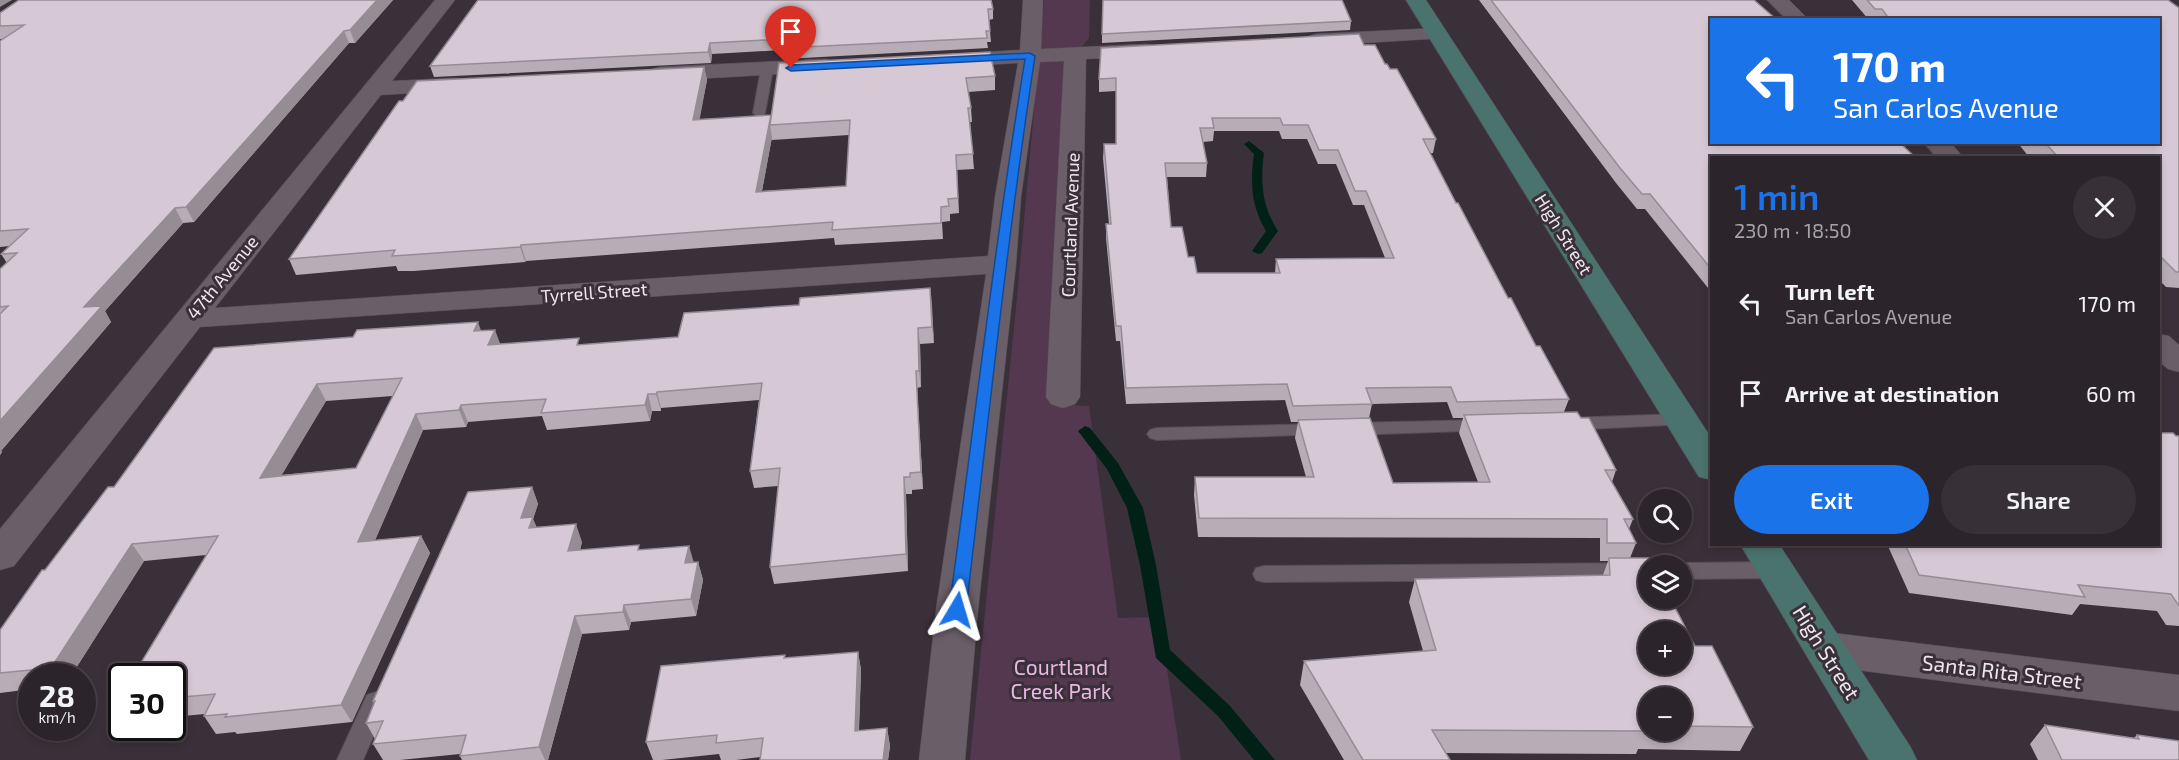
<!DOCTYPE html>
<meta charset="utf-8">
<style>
:root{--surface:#2c242b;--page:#383037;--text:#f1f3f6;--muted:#a6a4a9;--line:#484147;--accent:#1a73e8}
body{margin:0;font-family:"Exo 2",sans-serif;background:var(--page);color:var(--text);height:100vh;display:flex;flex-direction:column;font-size:22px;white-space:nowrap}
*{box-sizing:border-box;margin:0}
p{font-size:20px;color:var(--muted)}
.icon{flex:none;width:33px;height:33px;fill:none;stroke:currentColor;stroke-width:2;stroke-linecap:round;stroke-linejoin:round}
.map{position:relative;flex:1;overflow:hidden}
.panel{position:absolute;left:1710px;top:156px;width:450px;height:390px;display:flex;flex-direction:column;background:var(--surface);border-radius:0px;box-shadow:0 3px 9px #0003,0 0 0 2px var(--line)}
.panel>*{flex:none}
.banner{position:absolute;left:1710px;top:18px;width:450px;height:126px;border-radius:0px;box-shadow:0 3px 9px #0003,0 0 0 2px var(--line);background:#1a73e8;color:#fff;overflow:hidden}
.fabs{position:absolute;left:1638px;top:489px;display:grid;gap:12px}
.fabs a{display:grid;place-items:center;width:54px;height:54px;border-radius:50%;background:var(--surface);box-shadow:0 3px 9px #0003,0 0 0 2px var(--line);font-size:30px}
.speed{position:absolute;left:18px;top:663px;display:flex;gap:12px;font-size:30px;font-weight:700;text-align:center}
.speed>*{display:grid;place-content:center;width:78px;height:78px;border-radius:50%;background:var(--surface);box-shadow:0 3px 9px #0003,0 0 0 2px var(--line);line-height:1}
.speed small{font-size:15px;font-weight:400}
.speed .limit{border:3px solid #111;border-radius:9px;background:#fff;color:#111}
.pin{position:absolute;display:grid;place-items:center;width:51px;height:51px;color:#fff;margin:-62px -26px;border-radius:50% 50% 50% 0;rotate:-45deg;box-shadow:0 0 6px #0007}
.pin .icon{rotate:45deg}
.me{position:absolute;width:66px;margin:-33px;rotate:7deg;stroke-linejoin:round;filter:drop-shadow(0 0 4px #0008)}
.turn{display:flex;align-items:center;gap:21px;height:126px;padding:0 24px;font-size:27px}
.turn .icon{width:78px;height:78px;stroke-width:2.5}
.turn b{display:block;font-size:42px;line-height:51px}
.round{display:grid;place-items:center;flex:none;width:63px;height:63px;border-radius:32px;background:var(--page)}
.summary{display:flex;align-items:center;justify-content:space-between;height:102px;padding:0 24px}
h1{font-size:36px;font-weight:600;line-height:45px;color:var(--accent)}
.primary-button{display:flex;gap:12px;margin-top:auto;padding:12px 24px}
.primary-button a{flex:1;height:69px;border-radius:36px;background:var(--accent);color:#fff;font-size:24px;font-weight:600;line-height:69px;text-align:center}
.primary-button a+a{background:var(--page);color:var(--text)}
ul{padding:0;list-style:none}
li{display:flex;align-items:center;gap:18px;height:90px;padding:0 24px}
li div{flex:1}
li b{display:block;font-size:22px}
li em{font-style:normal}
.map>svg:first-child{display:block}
.green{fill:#533850}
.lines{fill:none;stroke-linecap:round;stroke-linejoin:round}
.stream{fill:#012116;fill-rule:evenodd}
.service-casing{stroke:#564e55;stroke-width:2}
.minor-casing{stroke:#564e55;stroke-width:1}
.secondary-casing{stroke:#564e55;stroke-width:1}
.service{fill:#6a5e68;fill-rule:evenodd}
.minor{fill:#6a5e68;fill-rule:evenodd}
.secondary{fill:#4a736d;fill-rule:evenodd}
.wall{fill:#b8acb6;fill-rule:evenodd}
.shaded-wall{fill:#968c94}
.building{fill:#d6c8d4;stroke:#968c94;stroke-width:1.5;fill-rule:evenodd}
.route{fill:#1a73e8;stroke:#114b97;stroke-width:1.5}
.labels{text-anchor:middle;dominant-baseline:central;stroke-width:6;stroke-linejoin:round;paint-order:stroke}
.street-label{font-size:18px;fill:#eee7ed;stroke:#3a3039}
.near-street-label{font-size:21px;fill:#eee7ed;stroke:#3a3039}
.near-park-label{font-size:21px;fill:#ebb7e5;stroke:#3a3039}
</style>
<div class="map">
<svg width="2179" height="760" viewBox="0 0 2179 760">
<rect width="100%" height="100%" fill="#3a3039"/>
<path class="green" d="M1044 0H1090L1089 38 1064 68 1052 404 1089 406 1118 618 1159 617 1181 760H970L1017 298Z"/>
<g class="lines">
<path class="stream" d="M1249 141 1264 153C1260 182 1262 206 1278 231L1262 253 1258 254 1252 251 1266 231C1251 206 1250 182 1254 154L1244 144Z
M1085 426 1090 428 1118 463 1143 508 1156 565 1170 650 1230 706 1275 760H1254L1218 716 1156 658 1140 565 1127 508 1107 469 1078 431Z"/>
<g class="service-casing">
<path id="service" d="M767 65 773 69 765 113 759 117 753 113 761 69Z
M1682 414 1689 416 1691 420 1689 424 1566 430 1559 428 1557 424 1559 420 1566 418Z
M1485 420 1492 422 1494 426 1492 430 1350 435 1343 433 1341 429 1343 425 1350 423Z
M1320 424 1327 426 1329 430 1327 434 1157 440 1150 438 1147 434 1150 430 1157 428Z
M1776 562 1784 564 1787 570 1784 576 1776 578 1682 579V566H1674L1682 563Z
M1648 563 1656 566H1648V579L1264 582 1256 580 1253 574 1256 568 1264 566Z
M376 692 385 695 388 702 363 760H337L367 695Z"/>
</g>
<g class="minor-casing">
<path id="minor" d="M435 0H455L392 81 456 78 464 80 467 85 464 90 381 95 215 308 988 256 995 197 1018 63 945 67 937 65 934 60 937 55 1020 50 1023 0H1043L1041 49 1145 44 1153 45 1156 50 1153 55 1145 56 1086 59 1080 397 1075 404 1063 408 1051 404 1046 397 1064 61 1040 62 1021 197 1016 264 978 610 965 760H919L936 610 986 274 200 327 14 566 0 570V529Z
M1767 0H1789L1809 20H1787Z
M1438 28 1445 30 1448 34 1445 38 1316 46 1309 44 1305 40 1309 36 1316 34Z
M825 59 833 61 836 66 833 71 660 81 652 79 649 74 652 69 660 67Z
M1923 142H1950L1964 158H1937Z
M2158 334 2169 336 2179 345V372L2168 369 2158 361Z
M1825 632 2179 675V711L1825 666 1810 661 1804 649 1810 637Z"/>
</g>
<g class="secondary-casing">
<path id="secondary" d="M1406 0H1426L1712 439V480L1699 477Z
M1740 544H1779L1910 746 1917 760H1869Z"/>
</g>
<use href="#service" class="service"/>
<use href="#minor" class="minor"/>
<use href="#secondary" class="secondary"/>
</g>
<path class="wall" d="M393 0 355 43H349L194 222 183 223 105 311 111 322 1 451 2 452 0 455V269L7 263 1 254 10 246 0 247V41L3 39H0V13Z
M1479 0H1754L1712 158V293L1645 209H1637L1616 183Z
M1852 0H2168L2179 8V288L2166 287 2158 279V158L2029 157 2017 142H2158V20H1869Z
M993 9V19L989 20 991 42H987L988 48 784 59 783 50 712 54 711 63 434 77 430 66Z
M1351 21 1350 30 1102 43V34Z
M1364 45 1385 64 1436 139 1433 153H1430L1456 203 1508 298 1536 346 1569 399 1564 412 1581 418 1616 470 1612 482 1633 519 1629 529 1636 543 1630 558 1695 646 1753 727 1740 751 1638 749 1636 754 1446 753 1450 760H1344L1300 685 1304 661 1423 651 1409 602 1415 579 1603 575 1608 561H1600V538L1198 537 1194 495 1195 477H1306L1295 438 1298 422H1291L1285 400 1126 404 1120 341H1116L1106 238V224H1109L1103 158 1104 144H1116V91L1099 92V79ZM1214 131H1279L1282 139H1307L1318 164H1336L1353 205H1364L1385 258 1276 259 1275 273H1197L1171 227 1167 177H1206L1207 163 1203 142 1213 141ZM1447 402 1453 418H1463L1459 433 1478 482 1393 483 1369 418 1372 404ZM1648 698H1682V730H1648Z
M779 63 995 76V90L968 92 971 108 972 122H970L974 169 957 170 959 213 950 214V221L942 222 943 239 835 245 834 238 526 261 525 262 414 271H398L396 266 296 275 289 259 704 67 707 80 699 119 771 117ZM849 135 846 186 762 191 772 137V140Z
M930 288 934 343 920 344 921 387 917 388 923 489 912 490V494H906L908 571 774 584 770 567 778 486 754 488 750 471 759 400 661 408V411H652L650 421 547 430 542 416 468 422 466 427 423 430 375 540 421 536 430 553 352 722 237 734 235 732 216 734 204 716 205 714 172 717V676L206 555 144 561 71 676H32V689L0 693V630L45 570 114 487 214 348 481 331 500 344 581 345 678 337 799 305ZM393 396 356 468 281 475 326 401Z
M2176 436H2179V626L2166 625 2157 611 2080 604 2072 615 1909 593 1887 544H2158Z
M532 487 538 504 533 519 537 528 582 542 580 550H640L694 562H698L703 580 696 616 631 622 629 630 582 634 548 760H462L460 756V754L400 760H383L373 744 375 739 366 723 374 703 373 701Z
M858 652 861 670 859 731 887 728 890 746 888 760H760V757L736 760H721L719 754 662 760H653L646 742 786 658Z
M2045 725 2134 738 2137 735 2179 760H2038L2030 744Z"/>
<path class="shaded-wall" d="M0 0H12L0 7Z
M377 0H393L355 43 350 30Z
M344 31 349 43 194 222 186 207Z
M710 43 712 54 711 63 708 52Z
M704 67 707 80 697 134 693 120Z
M771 115 770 125 772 137 759 207 756 192Z
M175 208 183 223 105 311 111 322 1 451 2 452 0 455V421L84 307Z
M521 245 526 261 525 262 520 247Z
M930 288 932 304 934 343 932 327Z
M478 322 484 339 474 331Z
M918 328 920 344 921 387 919 371Z
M495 330 501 346 488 345Z
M916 371 917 388 923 489 921 472Z
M317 384 326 401 270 495 260 478Z
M657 392 661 408V411L656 394Z
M648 394 652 411 650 421 645 405Z
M461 405 468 422 466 427 459 410Z
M416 414 423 430 367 559 358 542Z
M904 477 906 494 908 571 906 554Z
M532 487 538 504 533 519 539 534 536 546 521 518Z
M576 524 582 542 575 569 568 551Z
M421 536 430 553 352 722 341 705Z
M132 544 144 561 71 676H58L51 668Z
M689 546 694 563H685Z
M698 562 703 580 696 616 691 599Z
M624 605 631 622 629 630 623 612Z
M575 616 582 634 548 760H545L539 747Z
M858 652 861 670 858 750 855 731Z
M887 728 890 746 888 760H883Z"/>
<path class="building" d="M19 0H377L350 30 344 31 186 207 175 208 84 307 102 306 0 421V314L8 306 0 307V269L17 253 1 254 28 229 0 231V41L24 25 0 26V13Z
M478 0H991L993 9H988L990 31H986L987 38 783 48 784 39 710 43 708 52 430 66Z
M1103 0H1342L1351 21 1102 34Z
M1491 0H1754L1777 20H1712V142H1899L1916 158H1712V270L1650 194H1642L1620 168Z
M1867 0H2168L2179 8V272H2176L2158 254V158H2059L2046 144 2036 142H2158V20H1890L1882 9H1875Z
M1359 34 1364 45H1375L1385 64H1387L1390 69H1397L1436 139H1423L1456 203H1458L1508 298H1511L1536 346H1540L1569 399 1457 402 1451 387 1366 388 1372 404 1293 406 1287 384 1126 388 1121 326H1116L1106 224H1111L1104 144H1116V78L1099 79 1101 48ZM1212 118H1280L1283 125H1308L1319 150H1338L1355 191H1366L1394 258 1276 259 1280 273H1197L1194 257H1188L1182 227H1171L1165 163H1207L1200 128H1214Z
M990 52 995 76 966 78 971 108H968L973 154 956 155 958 198 948 199 949 206 941 207V223L832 230 833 222 521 245 520 247 408 255 392 256 395 250 289 259 399 101H403L417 81 704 67 693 120 771 115 756 192 846 186 850 120 770 125 779 63Z
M930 288 932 327 918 328 919 371H916L921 472 910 473V477H904L906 554 770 567 780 468 750 471 762 383 657 392 656 394H648L645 405 541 413 546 399 461 405 459 410 416 414 358 542 421 536 341 705 225 717 227 714 204 716 215 694 172 698V676H133L218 536 132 544 51 668 0 673V630L42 570H45L108 487H114L214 348 353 337 357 330 478 322 474 331 495 330 488 345 579 338 577 345 678 337 684 313 799 305 800 298ZM402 378 356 468 260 478 317 384Z
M1577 412 1581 418H1589L1616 470H1605L1633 519H1624L1636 543H1607V519L1199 518 1195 477H1314L1298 420 1370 418 1393 483 1490 482 1464 415Z
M2158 433H2173L2176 436H2179V606L2171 594 2078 585 2085 597 1919 575 1905 544H2158Z
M532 487 521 518 533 517 529 528 576 524 568 551 639 545 638 550 689 546 685 563 698 562 691 599 624 605 623 612 575 616 539 747 460 756 466 735 373 744 383 721 366 723 375 701H373L468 492Z
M1609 558H1649L1652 566H1648V598H1670L1695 646H1712L1753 727 1682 726V698H1648V726H1645L1647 731 1432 730 1450 760H1363L1304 661 1436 650 1415 579 1610 575ZM1648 632H1682V664H1648Z
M858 652 855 731 887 728 883 760H760L763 738 716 743 717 735 646 742 661 666 785 655 784 658Z
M2045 725 2139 739 2137 735 2179 741V760H2062Z"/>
<path class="route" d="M1030 53 1035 56C1007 240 988 425 966 610L963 615 957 617 951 615 949 610C974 426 995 242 1025 59L791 71 786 68 791 65Z"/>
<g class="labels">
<g class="street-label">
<text transform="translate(1070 225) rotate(-88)">Courtland Avenue</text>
<text transform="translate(1564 234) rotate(58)">High Street</text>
<text transform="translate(222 277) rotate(-51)">47th Avenue</text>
<text transform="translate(594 292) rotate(-4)">Tyrrell Street</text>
</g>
<g class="near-street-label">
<text transform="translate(1827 652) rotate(58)">High Street</text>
<text transform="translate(2002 671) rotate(7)">Santa Rita Street</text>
</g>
<g class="near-park-label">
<text x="1061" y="666">Courtland<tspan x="1061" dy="24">Creek Park</tspan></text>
</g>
</g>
</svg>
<div class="fabs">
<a><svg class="icon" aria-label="search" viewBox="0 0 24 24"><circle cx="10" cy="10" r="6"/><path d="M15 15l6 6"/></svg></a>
<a><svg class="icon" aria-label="layers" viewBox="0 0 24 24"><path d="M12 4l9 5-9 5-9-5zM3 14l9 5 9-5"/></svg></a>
<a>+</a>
<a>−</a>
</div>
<div class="speed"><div>28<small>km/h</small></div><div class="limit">30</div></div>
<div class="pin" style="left:791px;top:68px;background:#d93025"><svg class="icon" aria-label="arrive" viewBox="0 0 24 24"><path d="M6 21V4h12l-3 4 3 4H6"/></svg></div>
<svg class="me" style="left:957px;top:610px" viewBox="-20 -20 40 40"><path d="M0-17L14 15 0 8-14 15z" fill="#1a73e8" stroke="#fff" stroke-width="4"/></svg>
<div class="banner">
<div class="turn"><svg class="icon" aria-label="left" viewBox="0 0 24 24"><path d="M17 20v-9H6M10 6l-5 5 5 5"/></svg><div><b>170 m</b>San Carlos Avenue</div></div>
</div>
<section class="panel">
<div class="summary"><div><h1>1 min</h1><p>230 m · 18:50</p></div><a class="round"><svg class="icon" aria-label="close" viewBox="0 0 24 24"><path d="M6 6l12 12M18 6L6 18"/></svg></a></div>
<ul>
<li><svg class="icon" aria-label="left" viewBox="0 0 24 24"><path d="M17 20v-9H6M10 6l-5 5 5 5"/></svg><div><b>Turn left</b><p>San Carlos Avenue</p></div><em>170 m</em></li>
<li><svg class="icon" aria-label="arrive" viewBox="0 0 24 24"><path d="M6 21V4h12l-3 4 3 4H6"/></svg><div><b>Arrive at destination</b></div><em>60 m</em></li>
</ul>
<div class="primary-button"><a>Exit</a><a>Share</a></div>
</section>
</div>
